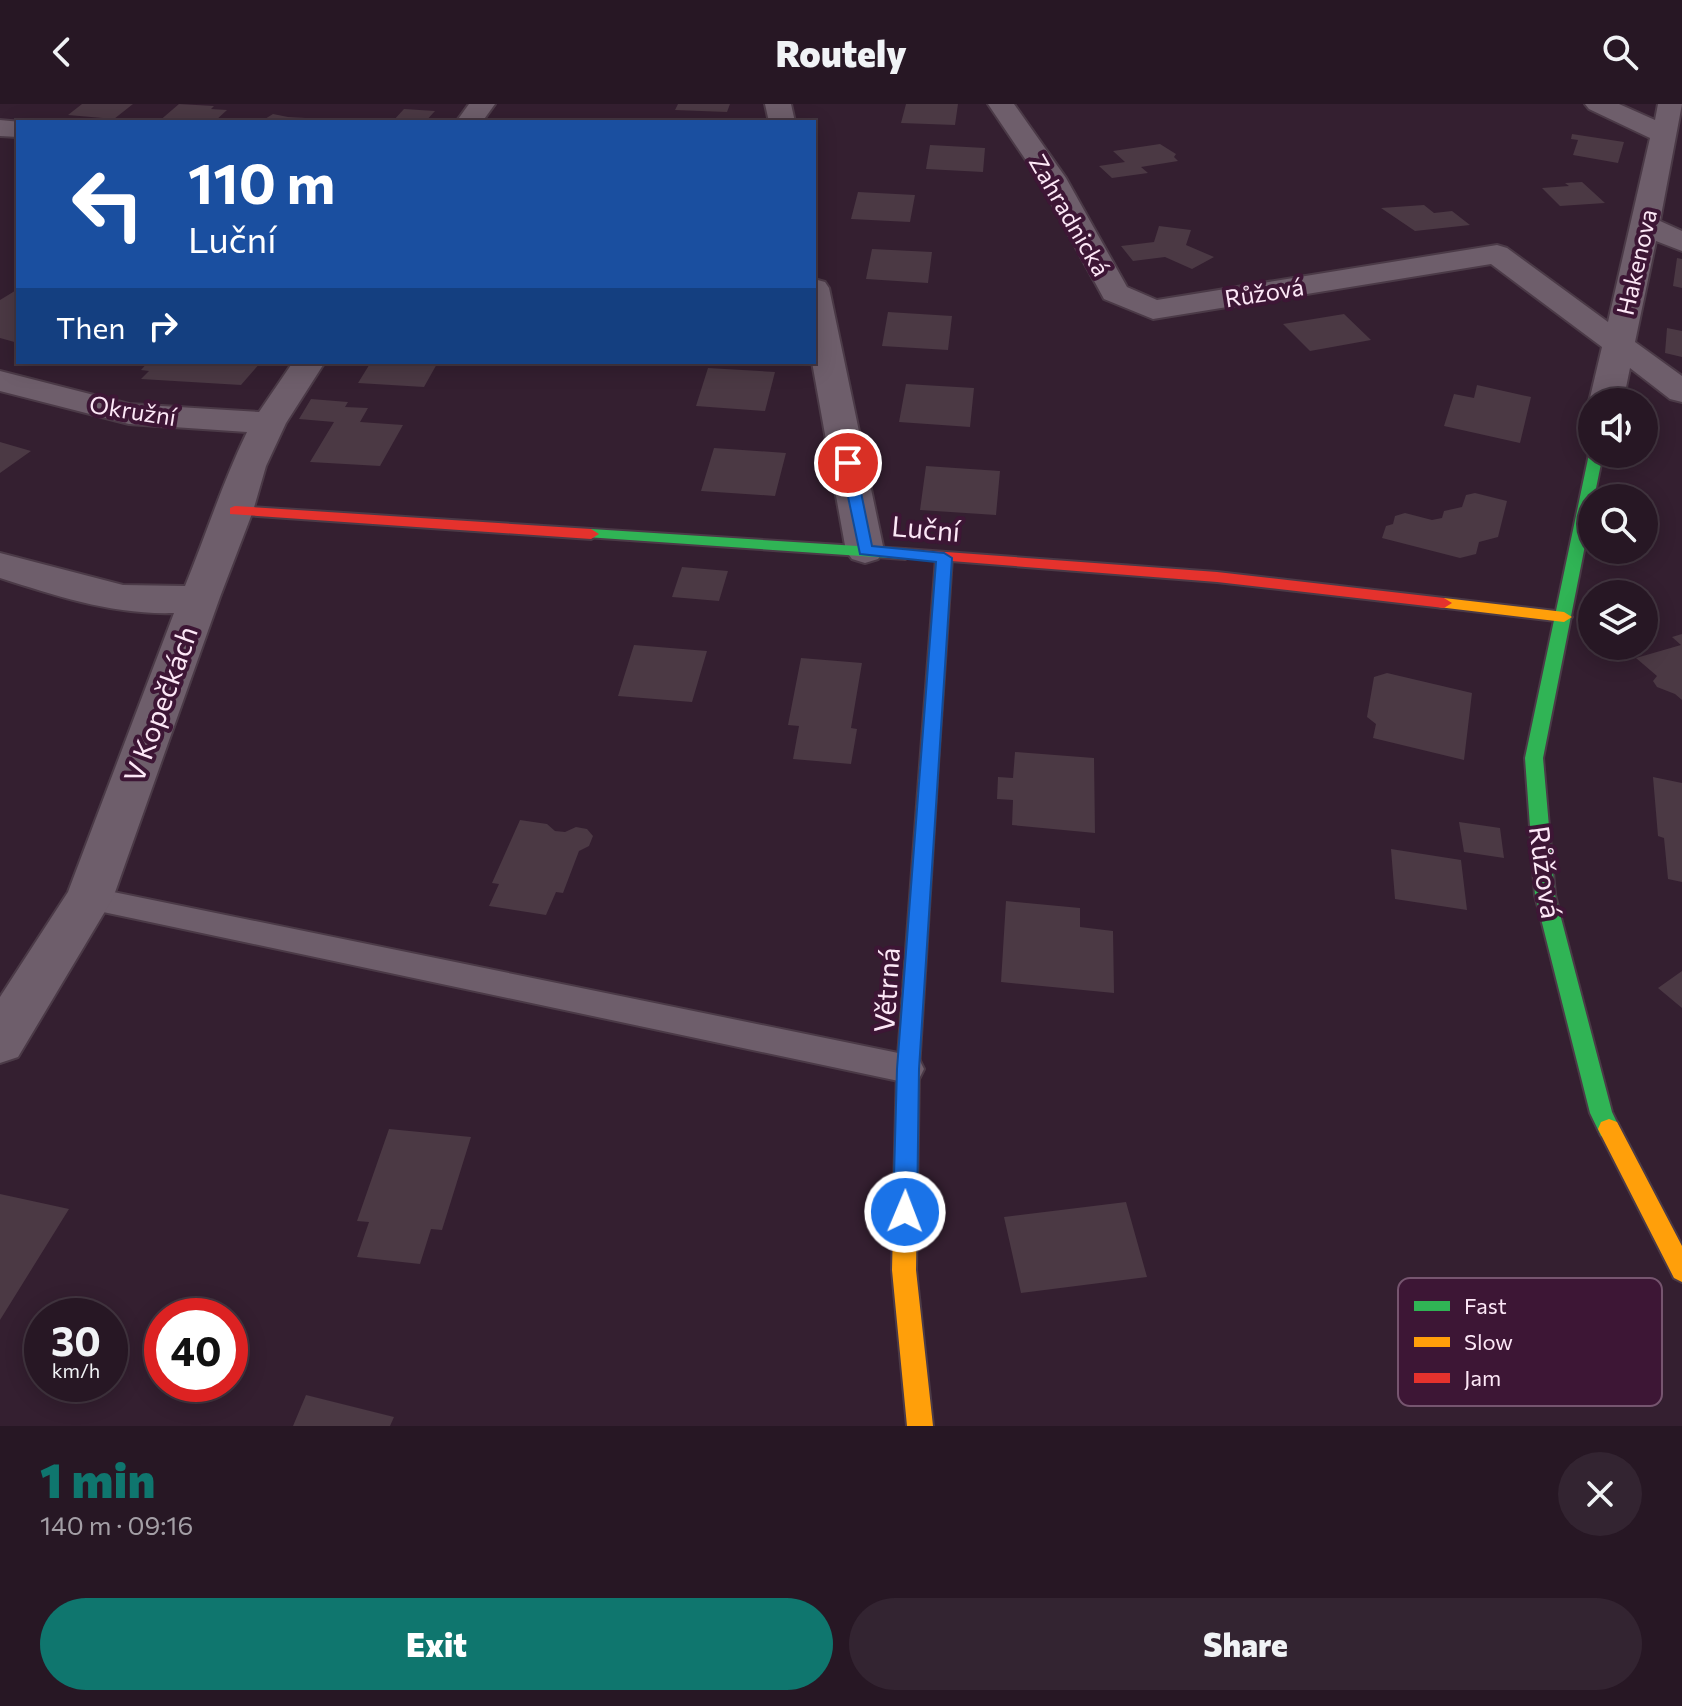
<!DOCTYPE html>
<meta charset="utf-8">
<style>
:root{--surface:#271724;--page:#332431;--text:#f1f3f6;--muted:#a49fa6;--line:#433641;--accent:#0f766e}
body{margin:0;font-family:Commissioner,sans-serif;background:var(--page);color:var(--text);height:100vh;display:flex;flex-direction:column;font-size:30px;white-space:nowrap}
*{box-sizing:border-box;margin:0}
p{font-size:26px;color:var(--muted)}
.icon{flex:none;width:44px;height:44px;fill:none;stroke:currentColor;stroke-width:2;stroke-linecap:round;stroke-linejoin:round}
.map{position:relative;height:1322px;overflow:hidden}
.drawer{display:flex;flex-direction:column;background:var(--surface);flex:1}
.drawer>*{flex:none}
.banner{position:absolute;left:16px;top:16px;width:800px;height:244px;border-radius:0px;box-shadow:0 4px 20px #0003,0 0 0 2px var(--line);background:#1a4fa0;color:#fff;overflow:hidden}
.tools{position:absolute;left:1578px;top:284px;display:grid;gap:16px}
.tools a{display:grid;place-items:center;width:80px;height:80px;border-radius:50%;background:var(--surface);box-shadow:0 4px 20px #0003,0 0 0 2px var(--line);font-size:40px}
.speed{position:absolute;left:24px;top:1194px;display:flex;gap:16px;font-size:40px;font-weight:700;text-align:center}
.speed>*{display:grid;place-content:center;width:104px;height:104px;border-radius:50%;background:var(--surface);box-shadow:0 4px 20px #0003,0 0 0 2px var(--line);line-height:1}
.speed small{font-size:20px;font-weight:400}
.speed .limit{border:12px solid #d22;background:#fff;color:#111}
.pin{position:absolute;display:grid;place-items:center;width:68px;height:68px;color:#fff;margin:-34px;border:4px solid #fff;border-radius:50%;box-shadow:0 2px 8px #0007}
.me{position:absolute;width:88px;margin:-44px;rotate:1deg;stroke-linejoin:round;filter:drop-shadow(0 0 6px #0008)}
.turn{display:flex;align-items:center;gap:28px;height:168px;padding:0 40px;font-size:36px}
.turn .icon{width:104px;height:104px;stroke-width:2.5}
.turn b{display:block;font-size:56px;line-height:68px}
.then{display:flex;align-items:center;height:76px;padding:0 40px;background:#0003;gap:16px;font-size:30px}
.round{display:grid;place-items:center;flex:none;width:84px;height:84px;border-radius:42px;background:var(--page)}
.headline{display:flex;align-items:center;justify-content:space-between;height:136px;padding:0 40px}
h1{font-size:48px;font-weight:800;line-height:60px;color:var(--accent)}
.button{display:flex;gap:16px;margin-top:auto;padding:16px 40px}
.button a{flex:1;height:92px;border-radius:48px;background:var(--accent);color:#fff;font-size:32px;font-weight:800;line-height:92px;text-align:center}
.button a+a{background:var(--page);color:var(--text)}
header{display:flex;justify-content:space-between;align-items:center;height:104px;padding:0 40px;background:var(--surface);font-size:36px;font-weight:800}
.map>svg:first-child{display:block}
.building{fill:#4b3944}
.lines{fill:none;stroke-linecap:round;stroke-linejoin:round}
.lane-casing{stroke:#4b3a47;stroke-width:4}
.street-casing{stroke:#4b3a47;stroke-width:4}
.fast-casing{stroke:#4b3a47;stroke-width:4}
.slow-casing{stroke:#4b3a47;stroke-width:4}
.jam-casing{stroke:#4b3a47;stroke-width:4}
.lane{fill:#6e5e6b;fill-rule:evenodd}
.street{fill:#6e5e6b;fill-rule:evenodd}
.fast{fill:#30b455;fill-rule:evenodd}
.slow{fill:#ff9f0a;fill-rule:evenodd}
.jam{fill:#e5322d;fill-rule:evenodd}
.route{fill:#1a73e8;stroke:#114b97;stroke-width:2}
.labels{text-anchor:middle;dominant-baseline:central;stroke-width:8;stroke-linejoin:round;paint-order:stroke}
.far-street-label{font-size:24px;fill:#fce7f6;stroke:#3d1635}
.street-label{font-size:28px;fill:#fce7f6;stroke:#3d1635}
.key{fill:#3d1635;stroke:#76556f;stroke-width:2}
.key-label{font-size:22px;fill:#fce7f6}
</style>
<header><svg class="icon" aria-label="back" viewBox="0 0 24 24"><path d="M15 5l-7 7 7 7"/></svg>Routely<svg class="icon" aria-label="search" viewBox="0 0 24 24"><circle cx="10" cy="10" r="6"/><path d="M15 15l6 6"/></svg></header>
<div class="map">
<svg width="1682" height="1322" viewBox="0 0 1682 1322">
<rect width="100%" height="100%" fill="#341f30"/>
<path class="building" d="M82 0H133L114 15 68 11Z
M179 0 214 2 211 5 227 6 214 18H158Z
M678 0H730L727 8 675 6Z
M906 0H958L955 21 901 19Z
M404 5 435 7 425 18H392Z
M273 10 288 13 306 14 303 18H260Z
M1572 30 1624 38 1618 59 1573 51 1578 36 1571 35Z
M1160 40 1176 50 1174 53 1178 57 1141 63 1148 69 1112 74 1099 62 1125 58 1113 47Z
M930 41 985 44 983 68 926 65Z
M1582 78 1605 99 1560 102 1542 84 1569 82 1565 79Z
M858 88 915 91 910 118 851 115Z
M1424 101 1434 109 1452 107 1470 121 1415 127 1381 104Z
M1159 122 1191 126 1186 141 1214 153 1192 165 1165 153 1133 157 1121 142 1154 138Z
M872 145 932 148 928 179 866 175Z
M1677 154 1682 155V184L1673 182Z
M18 185V239L0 234V196Z
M888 208 952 212 948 246 882 242Z
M1344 210 1371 236 1310 247 1283 220Z
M1667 224 1682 227V253L1665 249Z
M148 258H261L241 281 141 275 149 267 141 266Z
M371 258H438L424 283 358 279Z
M708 264 775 268 765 307 696 302Z
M906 280 974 284 970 323 899 318Z
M1477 281 1531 293 1520 339 1444 322 1454 290 1474 294Z
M311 295 348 298 345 303 368 304 360 318 403 321 380 362 310 358 334 318 299 315Z
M0 338 31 347 0 369Z
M714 344 786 349 775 392 701 387Z
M926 362 1000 367 996 411 920 406Z
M1475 389 1507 397 1498 433 1479 438 1476 450 1460 454 1382 434 1386 422 1393 420 1395 412 1405 409 1432 416 1442 414 1444 407 1462 403 1466 391Z
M682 463 728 467 719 497 672 493Z
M1682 530V596L1675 590 1657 583 1653 577 1657 572 1636 554 1681 541 1672 533Z
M634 541 707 547 692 598 618 592Z
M801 554 862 559 851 624 857 625 851 660 793 655 799 622 788 621Z
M1387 569 1472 589 1464 656 1373 634 1376 620 1367 613 1374 573Z
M1015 648 1094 654 1095 729 1012 721 1013 696 997 695 998 673 1013 674Z
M1653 673 1682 679V778L1668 775 1664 734 1658 732Z
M520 716 547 720 555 727 565 728 576 723 587 725 593 732 589 742 579 747 563 789 556 788 546 811 489 802 499 780 492 779Z
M1459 718 1500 724 1504 754 1464 748Z
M1391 745 1461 756 1467 806 1395 795Z
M1006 797 1080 804V823L1113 827 1114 889 1001 878Z
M1682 867V904L1658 884Z
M389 1025 471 1033 442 1126 431 1125 420 1160 357 1153 369 1118 357 1117Z
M0 1090 69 1105 0 1216Z
M1126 1098 1147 1173 1021 1189 1004 1113Z
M306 1291 394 1313 390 1322H293Z"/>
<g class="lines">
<g class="lane-casing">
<path id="lane" d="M89 783 908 951 919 955 924 965 919 975 908 979 89 805 79 802 75 794 79 786Z"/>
</g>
<g class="street-casing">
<path id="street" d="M469 0H495L482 18H456Z
M765 0H791L795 18H769Z
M988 0H1014L1066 74 1127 183 1157 196 1497 141 1507 144 1608 218 1650 34 1589 5 1585 0H1619L1655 16 1658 0H1682L1660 117 1682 127V147L1656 137 1635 238 1682 272V298L1670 295 1630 264 1623 298H1592V302L1589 298 1602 243 1491 160 1153 215 1104 195 1038 74Z
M0 16 21 18H18V33L0 32Z
M814 175 825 178 829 184 884 447 878 455 865 459 852 455 846 447 812 258Z
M293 258H325L286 319 266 362 253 407 220 493 113 794 18 953 0 959V893L68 788 174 509C113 511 57 492 0 474V449L123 481 185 482C206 431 223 377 247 328L129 320 0 287V267L129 300 259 308Z"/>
</g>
<g class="fast-casing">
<path id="fast" d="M1592 347V350H1603L1594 394H1592V406L1543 654 1555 791 1612 1008 1620 1025 1617 1032 1609 1035 1601 1032 1590 1009 1535 791 1525 654 1589 350Z
M591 425 905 445 913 450 905 455 586 433V427Z
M944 449 952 454 938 661 929 668 920 661 936 454Z"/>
</g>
<g class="slow-casing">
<path id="slow" d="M1444 494 1564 508 1572 513 1564 518 1438 503 1436 499Z
M929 654 938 661 919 965 916 1166 933 1322H907L892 1166 897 965 920 661Z
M1609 1015 1617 1018 1682 1142V1178L1674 1174 1598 1025 1601 1018Z"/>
</g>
<g class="jam-casing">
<path id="jam" d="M235 402 591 425 599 430 591 435 230 410V404Z
M905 445 1217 468 1444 494 1452 499 1444 504 1217 478 900 453 897 450Z"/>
</g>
<use href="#lane" class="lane"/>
<use href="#street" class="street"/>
<use href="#fast" class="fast"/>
<use href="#slow" class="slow"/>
<use href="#jam" class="jam"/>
</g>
<path class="route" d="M848 355 855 359 872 442 944 449 952 454 919 965 917 1108 913 1116 905 1119 897 1116 893 1108 897 965 936 458 860 450 841 359Z"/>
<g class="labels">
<g class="far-street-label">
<text transform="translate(1070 111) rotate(60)">Zahradnická</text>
<text transform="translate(1636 158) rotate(-77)">Hakenova</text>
<text transform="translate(1264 188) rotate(-9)">Růžová</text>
<text transform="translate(133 306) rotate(9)">Okružní</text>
</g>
<g class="street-label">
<text transform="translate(926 424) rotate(5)">Luční</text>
<text transform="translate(160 600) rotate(-70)">V Kopečkách</text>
<text transform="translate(1546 768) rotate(82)">Růžová</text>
<text transform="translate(886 886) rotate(-86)">Větrná</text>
</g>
</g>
<rect x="1398" y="1174" width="264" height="128" rx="12" class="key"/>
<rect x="1414" y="1197" width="36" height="10" fill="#30b455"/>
<rect x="1414" y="1233" width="36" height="10" fill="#ff9f0a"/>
<rect x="1414" y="1269" width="36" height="10" fill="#e5322d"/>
<g class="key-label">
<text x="1464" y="1210">Fast</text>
<text x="1464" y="1246">Slow</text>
<text x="1464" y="1282">Jam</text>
</g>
</svg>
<div class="tools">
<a><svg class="icon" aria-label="sound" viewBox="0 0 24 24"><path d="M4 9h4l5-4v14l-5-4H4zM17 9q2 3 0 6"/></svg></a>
<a><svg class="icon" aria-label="search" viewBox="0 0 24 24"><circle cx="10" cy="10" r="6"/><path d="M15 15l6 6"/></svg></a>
<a><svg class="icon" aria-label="layers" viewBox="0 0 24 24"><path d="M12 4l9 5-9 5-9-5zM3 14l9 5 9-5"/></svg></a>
</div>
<div class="speed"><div>30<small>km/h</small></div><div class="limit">40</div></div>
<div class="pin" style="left:848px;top:359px;background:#d93025"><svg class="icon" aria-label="arrive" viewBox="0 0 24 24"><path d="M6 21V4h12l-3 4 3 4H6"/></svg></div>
<svg class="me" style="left:905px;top:1108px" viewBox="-20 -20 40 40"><circle r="17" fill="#1a73e8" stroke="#fff" stroke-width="3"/><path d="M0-11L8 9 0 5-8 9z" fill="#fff"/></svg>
<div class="banner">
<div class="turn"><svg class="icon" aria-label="left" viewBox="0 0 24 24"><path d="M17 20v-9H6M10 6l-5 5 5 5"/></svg><div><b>110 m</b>Luční</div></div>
<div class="then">Then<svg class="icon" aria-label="right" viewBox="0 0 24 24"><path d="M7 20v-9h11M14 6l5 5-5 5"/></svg></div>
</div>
</div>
<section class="drawer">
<div class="headline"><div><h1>1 min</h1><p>140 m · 09:16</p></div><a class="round"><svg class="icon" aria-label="close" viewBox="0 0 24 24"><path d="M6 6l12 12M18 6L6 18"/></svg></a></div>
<div class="button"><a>Exit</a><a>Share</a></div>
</section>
